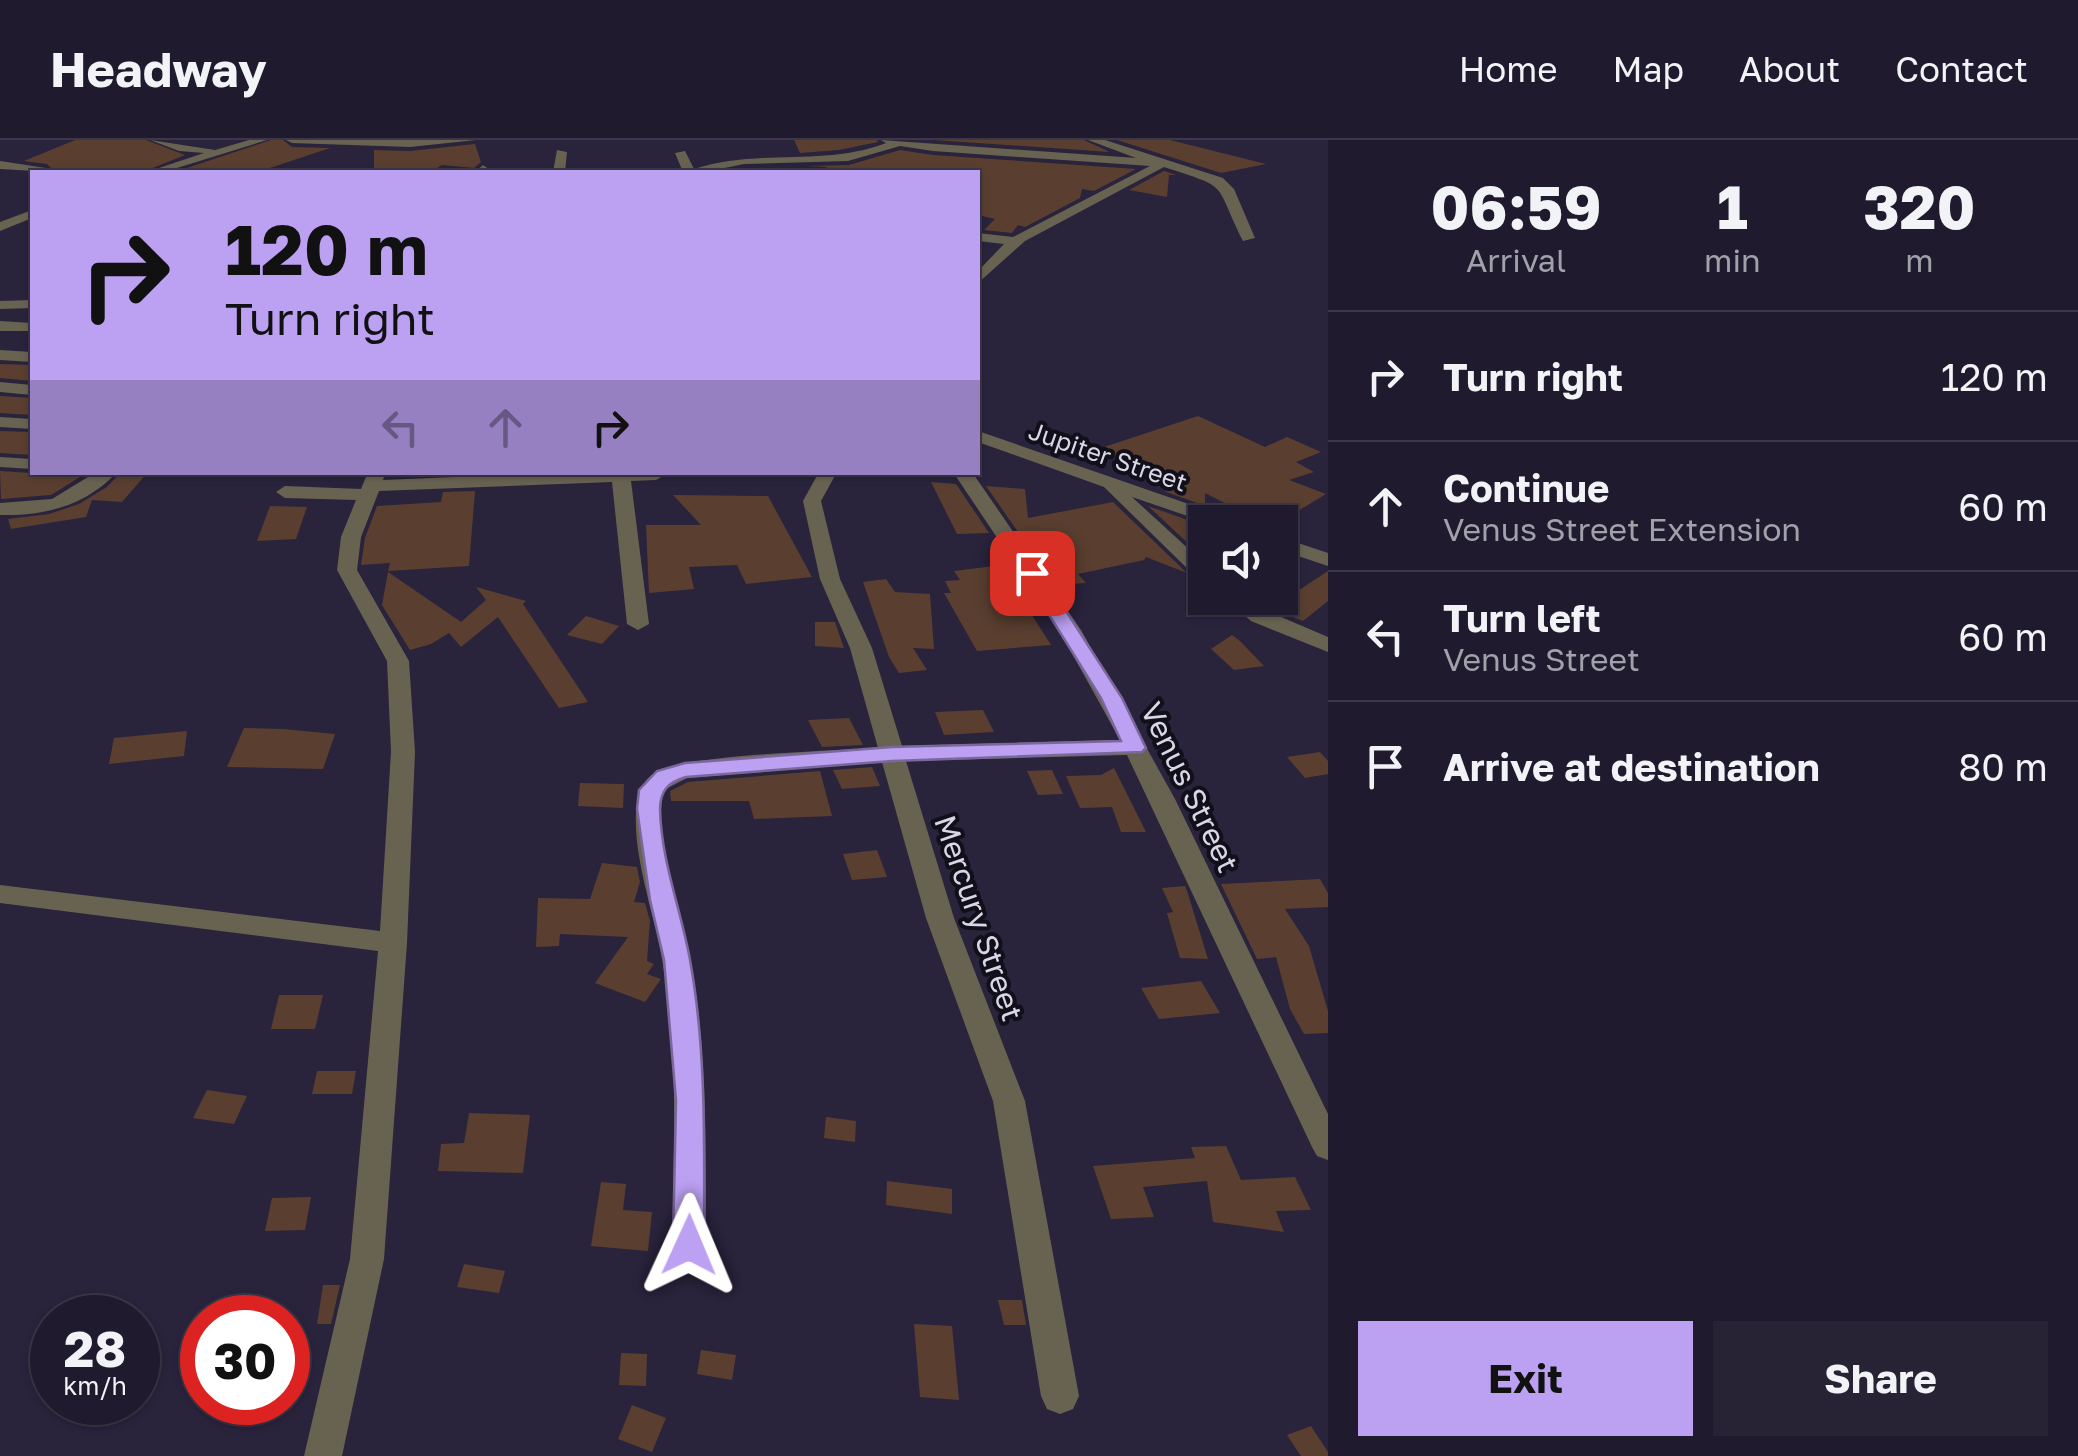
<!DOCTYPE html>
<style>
:root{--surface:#1f1a2d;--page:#272335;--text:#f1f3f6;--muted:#a1a1aa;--line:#3c3849;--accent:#bca0f2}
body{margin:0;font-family:"Golos Text",sans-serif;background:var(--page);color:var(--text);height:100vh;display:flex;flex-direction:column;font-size:38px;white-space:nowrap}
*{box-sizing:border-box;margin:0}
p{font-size:32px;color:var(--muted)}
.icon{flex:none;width:55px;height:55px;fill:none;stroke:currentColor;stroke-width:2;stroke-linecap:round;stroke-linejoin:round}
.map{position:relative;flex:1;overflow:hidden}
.details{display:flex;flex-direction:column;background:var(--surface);width:750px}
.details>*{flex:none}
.guide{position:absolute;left:30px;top:30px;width:950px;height:305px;border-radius:0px;box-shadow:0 2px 8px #0004,0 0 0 2px var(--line);background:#bca0f2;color:#111;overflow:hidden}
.buttons{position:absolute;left:1188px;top:365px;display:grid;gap:20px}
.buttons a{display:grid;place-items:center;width:110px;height:110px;border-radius:0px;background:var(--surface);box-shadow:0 2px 8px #0004,0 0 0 2px var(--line);font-size:50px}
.speed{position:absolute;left:30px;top:1155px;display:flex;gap:20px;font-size:50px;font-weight:700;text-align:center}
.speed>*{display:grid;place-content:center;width:130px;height:130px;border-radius:50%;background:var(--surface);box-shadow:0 2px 8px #0004,0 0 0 2px var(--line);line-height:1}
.speed small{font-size:25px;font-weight:400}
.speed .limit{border:15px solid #d22;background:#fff;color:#111}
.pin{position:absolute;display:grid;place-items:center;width:85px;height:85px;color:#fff;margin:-42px;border-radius:20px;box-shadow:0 5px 15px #0006}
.me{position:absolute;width:110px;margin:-55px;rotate:1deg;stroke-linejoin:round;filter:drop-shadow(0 0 8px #0008)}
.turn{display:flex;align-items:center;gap:35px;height:210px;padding:0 30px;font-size:45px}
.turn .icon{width:130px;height:130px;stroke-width:2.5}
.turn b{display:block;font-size:70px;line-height:85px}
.lanes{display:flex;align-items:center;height:95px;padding:0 30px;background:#0003;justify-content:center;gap:50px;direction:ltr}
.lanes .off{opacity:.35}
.eta{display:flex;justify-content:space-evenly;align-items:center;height:170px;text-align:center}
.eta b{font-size:60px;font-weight:700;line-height:70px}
.action{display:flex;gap:20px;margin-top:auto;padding:20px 30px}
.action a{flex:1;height:115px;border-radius:0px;background:var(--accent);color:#111;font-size:40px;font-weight:700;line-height:115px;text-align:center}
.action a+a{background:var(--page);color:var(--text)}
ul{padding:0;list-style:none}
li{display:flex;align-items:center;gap:30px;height:130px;padding:0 30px;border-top:2px solid var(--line)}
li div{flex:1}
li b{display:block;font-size:38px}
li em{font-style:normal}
header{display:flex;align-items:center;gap:60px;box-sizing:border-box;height:140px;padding:0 50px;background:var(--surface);border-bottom:2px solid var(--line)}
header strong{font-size:48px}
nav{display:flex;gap:55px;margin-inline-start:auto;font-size:35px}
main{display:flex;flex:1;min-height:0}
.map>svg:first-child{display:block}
.building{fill:#5a3f30}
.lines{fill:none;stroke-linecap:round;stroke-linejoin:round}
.minor{fill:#686351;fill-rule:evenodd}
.route{fill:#bca0f2;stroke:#7a689d;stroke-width:2.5}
.labels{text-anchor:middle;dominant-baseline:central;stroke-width:8;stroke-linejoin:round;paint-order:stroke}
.far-street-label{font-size:25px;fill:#d9d6e7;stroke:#110f1a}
.street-label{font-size:30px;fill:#d9d6e7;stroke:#110f1a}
</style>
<header>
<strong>Headway</strong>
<nav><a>Home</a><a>Map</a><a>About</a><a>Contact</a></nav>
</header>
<main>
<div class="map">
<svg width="1328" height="1316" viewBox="0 0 1328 1316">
<rect width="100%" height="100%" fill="#29233c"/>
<path class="building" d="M75 0H146L185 15 143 32H55L47 24 24 21Z
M271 0H283L292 7 330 8 267 29V32H175Z
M794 0H877L878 2 839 10 800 13Z
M934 0H1084L1110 12Z
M1117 0H1170L1266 24 1221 33Z
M475 4 481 22 474 28 442 25 431 32H374V10L410 11Z
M900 10 933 15 1136 29 1094 51 1082 49 1080 58 1025 87 1018 85 1012 93 984 90 995 79 978 75V32H831L826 27 807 26 849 25Z
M1164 31 1176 35H1169L1167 57 1129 50Z
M0 224 32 225V241L0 238Z
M0 256 32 258V275L0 273Z
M1198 276 1265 307 1287 297 1321 312 1296 322 1314 332 1289 340 1326 354 1280 382H1262L1205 353V366L1164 351 1173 348 1101 308Z
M0 291 32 292V315L0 313Z
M0 331 32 333 88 332 51 355 1 359Z
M121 332H148L122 362 92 360 86 377 11 389 8 379 49 374 79 364 107 347Z
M931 342 956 344 989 393 957 394Z
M986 346 1025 349 1028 378 1113 362 1187 433 1146 417 1144 420 1078 434 1086 443 1055 445 1028 406 1026 392H1018Z
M475 351 469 426 388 431 390 423 361 425 365 398 377 366 441 362 443 352Z
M673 355 768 356 812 437 746 444 737 425 689 427 694 449 649 453 646 385H701Z
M270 366 307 367 296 399 257 401Z
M1148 366 1205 386V419Z
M1010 424 1025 447H1014L1051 505 977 511 944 453H951L945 441 960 440 954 431Z
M1328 431V461L1303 481 1272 468Z
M388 432 461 482 486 460 476 447 526 461 523 464 588 562 559 568 498 477 461 507 449 493 431 504 410 510 382 465Z
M886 439 895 452 930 454 934 509 913 508 927 530 899 533 889 517 863 442Z
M586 476 619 486 602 504 567 495Z
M815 482H835L844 508 815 506Z
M1232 495 1240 501 1264 526 1234 530 1211 509Z
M983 570 994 592 944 595 935 572Z
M849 578 863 605 822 607 808 580Z
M244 588 283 589 335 594 323 629 227 627Z
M187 591 184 616 109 624 114 598Z
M1320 612 1328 621V634L1305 638 1287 617Z
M872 627 880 646 842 649 833 630Z
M1114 628 1146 692H1121L1112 667 1080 668 1066 636 1101 635Z
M1052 630 1063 654 1038 655 1027 631Z
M820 631 832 676 754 679 749 661H671L670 651 688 642Z
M580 643 624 644 623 668 578 666Z
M877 710 887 737 852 740 843 714Z
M602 723 637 727 640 742 634 762 645 763 650 781 647 821 654 824 647 834 661 839 645 862 595 843 628 797 560 794 559 806 536 807 538 758 590 759Z
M1320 739 1328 753V767L1285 769 1309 806 1328 871V893L1304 894 1290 869 1276 817 1257 819 1221 744Z
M1185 746 1188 754 1208 819 1180 818 1167 773 1173 772 1162 748Z
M1201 841 1220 873 1159 879 1141 848Z
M279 855H323L315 889H271Z
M317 931H356L352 954H312Z
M207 950 247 956 234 984 193 978Z
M469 973 530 975 523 1033 438 1031 441 1004 464 1003Z
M826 977 856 981 855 1002 824 998Z
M1226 1006 1241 1040 1295 1037 1311 1070 1276 1071 1284 1092 1213 1082 1207 1041 1143 1047 1154 1077 1111 1079 1093 1026 1195 1018 1191 1007Z
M887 1041 952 1049V1074L886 1065Z
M601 1042 626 1044 623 1070 652 1072 648 1111 591 1106Z
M311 1057 305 1090 265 1091 272 1058Z
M464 1124 505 1131 499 1153 457 1147Z
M323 1145H340L331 1184H317Z
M998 1160H1022L1026 1185H1004Z
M914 1184 952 1186 959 1260 920 1257Z
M701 1210 736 1215 732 1240 697 1234Z
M621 1213 647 1214 646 1246 619 1245Z
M632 1265 666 1278 652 1312 618 1299Z
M1311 1286 1328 1312V1316H1301L1287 1295Z"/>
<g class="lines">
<path class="minor" d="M150 0 215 10 249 0H267L164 32H147L204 13 179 11Z
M286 0H476L410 7 292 3Z
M881 0 1136 18 1088 0H1105L1223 38 1234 49 1255 98 1243 101C1213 41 1232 49 1164 27L1025 101 978 143V131L1004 104 978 101V93L1013 97 1150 26 933 11 900 6 848 21 744 24 705 32H683L675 13 685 11 694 29C757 8 825 27 886 3Z
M557 10 567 12 565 32H553Z
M0 21 46 28 52 32 0 29Z
M483 25 489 29 487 32H475Z
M32 70V78L0 91V82Z
M32 160V168L0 169V161Z
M0 181 32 183V191H0Z
M0 210 32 212V222L0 220Z
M0 242 32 245V255L0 252Z
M0 277 32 279V289L0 287Z
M978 291 1229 378 1231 382H1205L1132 357 1205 424V441L1198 439 1104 347 978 302Z
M0 317 32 319V329L0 327Z
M96 332H117C86 366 44 376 0 375V363L52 359Z
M368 332H386L383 340 578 332 665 335 656 340 631 341 649 484 638 490 627 484 612 342 379 351 361 397 357 430 409 521 415 612 407 803 384 1119 342 1316H304L350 1119 378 811 0 763V745L380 791 391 612 387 521 337 430 341 397 356 360 285 358 276 352 285 346 361 349Z
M819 332H837L821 361 840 439 872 508 902 606 1120 600 1059 490 953 332H972L1081 490 1175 659 1328 974V1020L1317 1016 1312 1007 1127 615 906 621 954 778 1025 961 1079 1256 1073 1269 1060 1274 1047 1269 1041 1256 993 961 926 778 882 622 687 638 664 650C650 704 690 802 697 860 707 942 706 1023 706 1105L701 1116 689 1120 677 1116 672 1105C674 1002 680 895 657 794 649 758 616 659 653 634 682 614 834 611 878 608L850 508 820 439 803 361Z
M1280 397 1328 413V426L1280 410Z
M1224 458H1247L1267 471 1328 497V512L1251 481Z"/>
</g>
<path class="route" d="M1032 428 1039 429 1122 558 1146 608 1142 612 892 621 686 637C669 642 660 650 660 669 661 720 681 770 690 820 707 913 704 1010 704 1105L700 1114 689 1118 678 1114 673 1105 676 960 664 820 650 760 637 669 639 650 657 631 685 623 892 607 1121 601 1101 558 1023 433Z"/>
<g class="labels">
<g class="far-street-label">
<text transform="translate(1108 316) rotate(19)">Jupiter Street</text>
</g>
<g class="street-label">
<text transform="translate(1190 647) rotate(64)">Venus Street</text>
<text transform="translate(979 778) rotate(71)">Mercury Street</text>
</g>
</g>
</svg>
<div class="buttons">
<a><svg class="icon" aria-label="sound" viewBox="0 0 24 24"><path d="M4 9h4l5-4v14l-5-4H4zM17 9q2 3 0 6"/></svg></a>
</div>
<div class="speed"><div>28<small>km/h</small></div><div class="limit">30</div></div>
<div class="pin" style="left:1032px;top:433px;background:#d93025"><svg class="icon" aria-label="arrive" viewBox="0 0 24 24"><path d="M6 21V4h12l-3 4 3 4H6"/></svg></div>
<svg class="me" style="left:689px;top:1105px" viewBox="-20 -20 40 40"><path d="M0-17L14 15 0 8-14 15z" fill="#bca0f2" stroke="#fff" stroke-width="4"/></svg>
<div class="guide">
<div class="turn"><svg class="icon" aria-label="right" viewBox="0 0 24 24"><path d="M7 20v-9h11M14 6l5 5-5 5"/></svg><div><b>120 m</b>Turn right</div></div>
<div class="lanes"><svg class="icon off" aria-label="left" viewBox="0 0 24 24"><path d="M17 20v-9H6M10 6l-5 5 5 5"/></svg><svg class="icon off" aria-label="ahead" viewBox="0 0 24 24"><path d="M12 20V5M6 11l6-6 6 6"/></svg><svg class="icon" aria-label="right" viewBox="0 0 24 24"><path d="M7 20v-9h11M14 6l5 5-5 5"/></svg></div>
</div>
</div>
<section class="details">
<div class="eta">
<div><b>06:59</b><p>Arrival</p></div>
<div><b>1</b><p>min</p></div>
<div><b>320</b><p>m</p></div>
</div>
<ul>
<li><svg class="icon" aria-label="right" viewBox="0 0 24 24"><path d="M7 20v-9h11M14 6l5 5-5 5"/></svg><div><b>Turn right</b></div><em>120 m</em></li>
<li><svg class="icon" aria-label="ahead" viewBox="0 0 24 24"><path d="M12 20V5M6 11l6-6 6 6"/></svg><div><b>Continue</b><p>Venus Street Extension</p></div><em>60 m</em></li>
<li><svg class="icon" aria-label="left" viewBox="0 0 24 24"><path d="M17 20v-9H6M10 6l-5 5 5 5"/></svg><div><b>Turn left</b><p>Venus Street</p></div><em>60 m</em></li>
<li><svg class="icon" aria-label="arrive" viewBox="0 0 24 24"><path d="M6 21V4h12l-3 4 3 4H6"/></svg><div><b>Arrive at destination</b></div><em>80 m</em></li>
</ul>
<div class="action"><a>Exit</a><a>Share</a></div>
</section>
</main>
